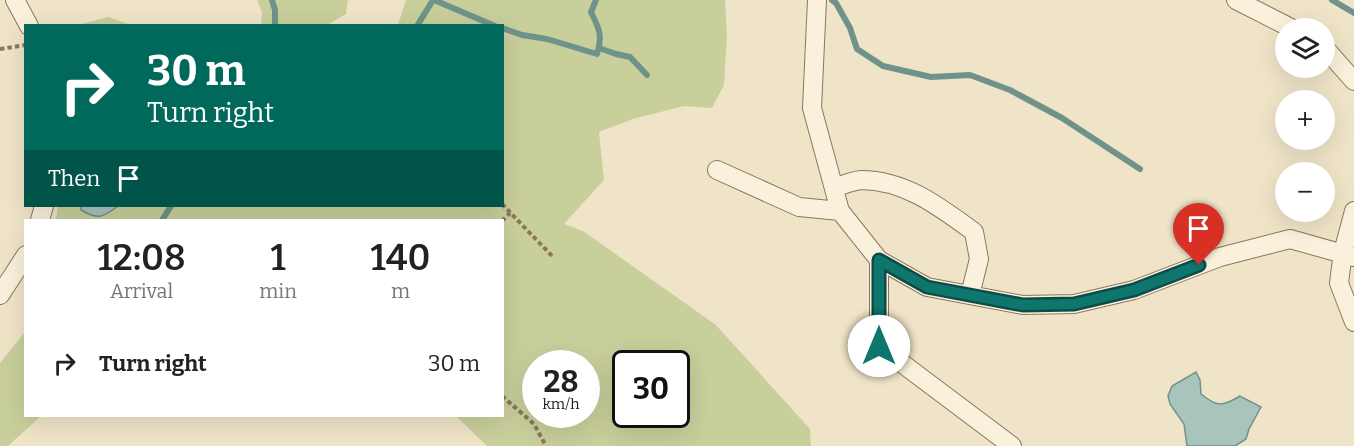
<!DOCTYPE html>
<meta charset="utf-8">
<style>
:root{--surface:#fff;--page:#f6f6f6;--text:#222;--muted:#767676}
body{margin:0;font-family:Bitter,serif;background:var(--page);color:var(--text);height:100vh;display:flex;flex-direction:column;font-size:22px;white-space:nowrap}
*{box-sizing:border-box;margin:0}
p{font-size:20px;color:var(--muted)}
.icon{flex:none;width:33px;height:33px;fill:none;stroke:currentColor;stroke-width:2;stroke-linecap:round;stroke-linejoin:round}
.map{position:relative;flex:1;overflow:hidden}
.sheet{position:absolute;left:24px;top:219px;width:480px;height:198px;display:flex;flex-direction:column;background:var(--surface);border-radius:0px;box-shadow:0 6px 24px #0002}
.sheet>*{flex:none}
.hud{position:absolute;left:24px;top:24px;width:480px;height:183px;border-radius:0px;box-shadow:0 6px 24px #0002;background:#00695c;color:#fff;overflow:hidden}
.controls{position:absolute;left:1275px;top:18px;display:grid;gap:12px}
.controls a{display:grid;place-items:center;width:60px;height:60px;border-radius:50%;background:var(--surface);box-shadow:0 6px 24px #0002;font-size:30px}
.speed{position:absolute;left:522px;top:350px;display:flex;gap:12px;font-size:30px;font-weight:700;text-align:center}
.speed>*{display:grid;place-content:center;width:78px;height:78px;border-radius:50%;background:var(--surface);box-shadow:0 6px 24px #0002;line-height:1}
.speed small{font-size:15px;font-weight:400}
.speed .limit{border:3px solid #111;border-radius:9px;background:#fff;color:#111}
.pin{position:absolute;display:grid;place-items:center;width:51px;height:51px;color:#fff;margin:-62px -26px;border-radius:50% 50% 50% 0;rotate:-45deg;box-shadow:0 0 6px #0007}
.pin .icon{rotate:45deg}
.me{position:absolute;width:66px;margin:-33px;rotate:0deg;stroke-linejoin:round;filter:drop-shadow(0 0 4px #0008)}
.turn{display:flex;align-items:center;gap:21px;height:126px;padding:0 24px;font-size:27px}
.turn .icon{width:78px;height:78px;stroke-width:2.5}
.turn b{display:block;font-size:42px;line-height:51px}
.then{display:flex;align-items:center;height:57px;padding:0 24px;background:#0003;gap:12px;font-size:22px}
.eta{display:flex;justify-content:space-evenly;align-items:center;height:102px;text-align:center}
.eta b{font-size:36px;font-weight:600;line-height:42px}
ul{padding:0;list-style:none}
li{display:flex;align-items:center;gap:18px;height:84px;padding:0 24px}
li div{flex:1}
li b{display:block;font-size:22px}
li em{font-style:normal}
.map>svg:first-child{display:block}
.green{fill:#c9cf9b;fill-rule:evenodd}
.water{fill:#a9c4bc;stroke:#6f938a;stroke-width:1.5}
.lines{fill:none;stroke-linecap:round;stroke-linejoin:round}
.stream{stroke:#6f938a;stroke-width:6}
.street-casing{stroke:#8d765c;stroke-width:20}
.path{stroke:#8d765c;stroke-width:4;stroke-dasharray:4.5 3;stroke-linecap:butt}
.street{stroke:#faf1dc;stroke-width:18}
.route-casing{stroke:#0a4d48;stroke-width:15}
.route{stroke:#0f766e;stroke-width:10}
</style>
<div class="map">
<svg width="1354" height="446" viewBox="0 0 1354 446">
<rect width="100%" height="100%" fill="#f0e4c8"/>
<path class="green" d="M257 0H348L346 14 327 25 261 26 262 12Z
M406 0H725L727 35 724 85 712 108 684 106 633 119 599 132 604 180 564 224 583 231 716 325 810 429 811 446H487L456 416H502V220H56L58 206H502V26L398 25ZM536 363H586V414H536ZM626 363H676V414H626Z
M108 17 132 25H78Z
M25 332 26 416H41L8 446H0V363Z"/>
<path class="water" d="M81 206H118C102 218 98 220 81 210Z
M1196 372 1200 380 1201 394C1217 407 1222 407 1240 396L1261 407 1249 429 1246 439 1235 446H1187L1184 424 1170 404 1168 396 1172 386Z"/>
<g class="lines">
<path class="stream" d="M272 0 275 10V26
M434 0 495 26
M832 0 836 3 850 28 857 49 883 66 931 77 970 75 1010 90 1062 118 1140 169
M1332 0 1354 13
M417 26 433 0
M502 28 522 35 547 39 597 54C603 36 599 28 591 12L596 0
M599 48 616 54 630 57 647 75
M162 220 171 206"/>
<g class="street-casing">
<path id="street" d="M15 0 29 26
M817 0 812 108 840 211 879 260 927 287 1023 305 1074 304 1134 290 1220 257 1290 239 1354 257
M1236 0 1291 28
M1324 47 1354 81
M717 170 799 207 840 211
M834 188C842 185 852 181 861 180 905 180 940 207 974 232L979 259 970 295
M1354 211 1343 252 1339 283 1354 322
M40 220 44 206
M879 260V346L1012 446
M0 295 26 255"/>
</g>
<path class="path" d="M0 49 26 45
M502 204 553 257
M502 221 510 213
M502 396 534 424 546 446"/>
<use href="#street" class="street"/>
</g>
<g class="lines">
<g class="route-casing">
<path id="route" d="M879 346V260L927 287 1023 305 1074 304 1134 290 1199 265"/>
</g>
<use href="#route" class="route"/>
</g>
</svg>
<div class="controls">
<a><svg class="icon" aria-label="layers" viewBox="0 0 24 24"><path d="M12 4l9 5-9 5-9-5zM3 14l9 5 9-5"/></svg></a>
<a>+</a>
<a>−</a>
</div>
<div class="speed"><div>28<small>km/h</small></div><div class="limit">30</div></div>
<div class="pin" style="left:1199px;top:265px;background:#d93025"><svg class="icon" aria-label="arrive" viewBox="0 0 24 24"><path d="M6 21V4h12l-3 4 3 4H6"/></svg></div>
<svg class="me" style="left:879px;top:346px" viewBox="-20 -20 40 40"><circle r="19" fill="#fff"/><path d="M0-13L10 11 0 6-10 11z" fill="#0f766e"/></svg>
<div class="hud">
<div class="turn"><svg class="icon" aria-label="right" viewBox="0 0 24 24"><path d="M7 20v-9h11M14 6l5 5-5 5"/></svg><div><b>30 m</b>Turn right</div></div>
<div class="then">Then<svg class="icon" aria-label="arrive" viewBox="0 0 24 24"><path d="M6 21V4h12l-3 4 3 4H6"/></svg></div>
</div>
<section class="sheet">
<div class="eta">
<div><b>12:08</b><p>Arrival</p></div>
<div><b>1</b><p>min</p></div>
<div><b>140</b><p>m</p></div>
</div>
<ul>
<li><svg class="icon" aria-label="right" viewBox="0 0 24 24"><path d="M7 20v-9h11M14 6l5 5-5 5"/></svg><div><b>Turn right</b></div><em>30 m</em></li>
</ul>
</section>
</div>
